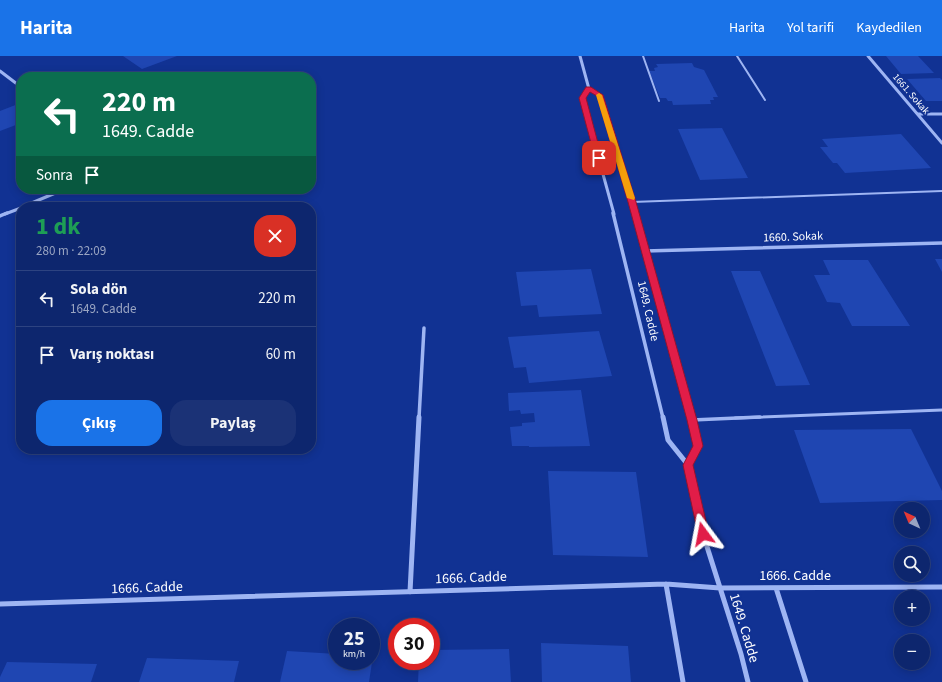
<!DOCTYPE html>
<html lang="tr">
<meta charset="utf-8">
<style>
:root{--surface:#0d266e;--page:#1b3276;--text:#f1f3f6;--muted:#9aa5c2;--line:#2d4381;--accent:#1a73e8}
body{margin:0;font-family:"Source Sans 3",sans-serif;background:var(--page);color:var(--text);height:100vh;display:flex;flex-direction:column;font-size:15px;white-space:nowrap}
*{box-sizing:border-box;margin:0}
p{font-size:13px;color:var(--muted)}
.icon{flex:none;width:22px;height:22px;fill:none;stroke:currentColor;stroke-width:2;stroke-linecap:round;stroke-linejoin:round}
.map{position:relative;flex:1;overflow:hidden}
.details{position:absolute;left:16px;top:146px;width:300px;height:252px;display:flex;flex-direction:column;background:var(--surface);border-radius:16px;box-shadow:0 2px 10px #0003,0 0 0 1px var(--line)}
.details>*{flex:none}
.guide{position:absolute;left:16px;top:16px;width:300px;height:122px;border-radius:16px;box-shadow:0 2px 10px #0003,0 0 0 1px var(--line);background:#0b6e4f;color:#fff;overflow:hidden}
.needle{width:26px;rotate:316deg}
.fabs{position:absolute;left:894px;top:446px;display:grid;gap:8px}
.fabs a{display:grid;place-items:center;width:36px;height:36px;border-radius:50%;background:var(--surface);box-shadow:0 2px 10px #0003,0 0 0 1px var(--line);font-size:20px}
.speed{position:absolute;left:328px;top:562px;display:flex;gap:8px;font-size:20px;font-weight:700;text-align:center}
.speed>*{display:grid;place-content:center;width:52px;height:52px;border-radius:50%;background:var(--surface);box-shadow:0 2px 10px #0003,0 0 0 1px var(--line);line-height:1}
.speed small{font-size:10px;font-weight:400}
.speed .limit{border:6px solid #d22;background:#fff;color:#111}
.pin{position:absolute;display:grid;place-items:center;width:34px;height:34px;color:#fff;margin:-17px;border-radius:8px;box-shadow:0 2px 6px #0006}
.me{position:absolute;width:44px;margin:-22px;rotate:347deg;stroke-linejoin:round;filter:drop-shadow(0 0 3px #0008)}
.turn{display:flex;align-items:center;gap:14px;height:84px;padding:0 20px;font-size:18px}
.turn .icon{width:52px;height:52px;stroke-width:2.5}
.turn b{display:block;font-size:28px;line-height:34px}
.then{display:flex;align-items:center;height:38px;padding:0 20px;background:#0003;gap:8px;font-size:15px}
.round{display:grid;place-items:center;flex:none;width:42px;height:42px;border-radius:16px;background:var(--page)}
.head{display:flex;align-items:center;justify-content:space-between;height:68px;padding:0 20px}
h1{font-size:24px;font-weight:700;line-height:30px;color:#1e9e55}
.cta{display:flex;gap:8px;margin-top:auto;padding:8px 20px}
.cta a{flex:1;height:46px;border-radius:16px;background:var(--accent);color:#fff;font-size:16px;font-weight:700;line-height:46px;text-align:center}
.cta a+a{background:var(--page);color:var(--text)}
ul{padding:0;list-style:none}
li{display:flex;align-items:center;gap:12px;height:56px;padding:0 20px;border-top:1px solid var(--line)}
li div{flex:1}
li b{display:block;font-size:15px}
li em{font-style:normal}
header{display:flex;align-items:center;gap:24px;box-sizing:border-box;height:56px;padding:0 20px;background:var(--accent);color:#fff}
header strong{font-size:19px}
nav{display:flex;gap:22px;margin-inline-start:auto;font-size:14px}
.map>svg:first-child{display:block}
.building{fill:#1f46b2}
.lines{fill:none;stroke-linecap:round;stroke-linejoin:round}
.lane-far2{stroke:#9eb5f3;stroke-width:2}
.lane-far1{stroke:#9eb5f3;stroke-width:3}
.lane{stroke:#9eb5f3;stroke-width:3.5}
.street-far2{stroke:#9eb5f3;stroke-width:3}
.street-far1{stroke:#9eb5f3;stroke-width:3.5}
.street{stroke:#9eb5f3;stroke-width:5}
.route{fill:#e11d48;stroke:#92132f}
.slow{fill:#f59e0b}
.labels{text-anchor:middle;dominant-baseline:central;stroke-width:4;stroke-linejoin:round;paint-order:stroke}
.far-street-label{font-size:10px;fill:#fff;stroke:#113293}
.street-label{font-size:12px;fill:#fff;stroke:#113293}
.near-street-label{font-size:14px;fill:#fff;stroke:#113293}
</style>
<header>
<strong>Harita</strong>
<nav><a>Harita</a><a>Yol tarifi</a><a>Kaydedilen</a></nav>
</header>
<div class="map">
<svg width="942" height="626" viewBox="0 0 942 626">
<rect width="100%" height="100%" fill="#113293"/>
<path class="building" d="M123 0H177L142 13Z
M886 0H918L934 17 901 18Z
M692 7 694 11 704 14 718 41H713L714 44H710L711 48 673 49 672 45H668L666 42H660L649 15H655L654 12 658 11 656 8Z
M940 22 942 24V45H926L907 23Z
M18 48 21 51V67L0 75V55Z
M722 72 748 122 700 124 678 73Z
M901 78 931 112 845 117 837 107H833L820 91H828L822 83Z
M935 203H942V216Z
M823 204H868L910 270H852L840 247 827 246 814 219H830Z
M591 213 602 258 539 261 537 249 521 250 516 216Z
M731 215H760L810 329 776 330Z
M599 275 612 320 529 327 526 311 514 312 508 281Z
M581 334 590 390 529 391V390H512L510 371 522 370V367L535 366 534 357 521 358 520 354 509 355 508 337Z
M911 373 942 435V444L820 447 794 374Z
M548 415 636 416 648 501 553 499Z
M541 587 628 590 631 626H542Z
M509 593 511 626H418L419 605H431V594Z
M287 595 337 598V605H371V600H373L369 626H280Z
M147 602 239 605 234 626H139Z
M7 606 97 608 91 626H0V621Z"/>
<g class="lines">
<path class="lane-far2" d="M643 0 659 45
M737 0 765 44
M632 146 942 135"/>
<path class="lane-far1" d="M735 362 942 354"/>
<path class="lane" d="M692 364 760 361"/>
<path class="street-far2" d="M580 0 589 33 600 39 635 158
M868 0 942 87
M0 15 21 31
M589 33 582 42 614 158
M918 58H942
M22 151 65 133
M5 158 21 152"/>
<path class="street-far1" d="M613 157 663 362
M635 157 692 362
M0 160 7 157
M645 195 942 187
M419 362 424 272"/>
<path class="street" d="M663 361 668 384 688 409 703 478 741 598 748 626
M688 409 699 390 691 361
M666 528 683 626
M776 532 806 626
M410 536 419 361
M0 548 666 528 720 532 942 531"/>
</g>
<path class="route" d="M586 31H591L603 39 636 146 697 364 703 390 693 409 709 478 707 481 703 483 699 481 698 478 683 409 693 390 687 364 628 146 597 40 590 36 586 42 602 102 599 104 595 102 579 42Z"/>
<path class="slow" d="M599 37 602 39 635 142 634 144 627 142 596 39Z"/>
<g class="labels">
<g class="far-street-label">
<text transform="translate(911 38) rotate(49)">1661. Sokak</text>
</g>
<g class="street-label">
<text transform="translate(793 181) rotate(-2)">1660. Sokak</text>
<text transform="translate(648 255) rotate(77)">1649. Cadde</text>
</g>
<g class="near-street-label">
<text x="795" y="520">1666. Cadde</text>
<text transform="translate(471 522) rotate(-2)">1666. Cadde</text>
<text transform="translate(147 532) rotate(-2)">1666. Cadde</text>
<text transform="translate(744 572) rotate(73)">1649. Cadde</text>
</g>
</g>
</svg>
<div class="fabs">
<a><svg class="needle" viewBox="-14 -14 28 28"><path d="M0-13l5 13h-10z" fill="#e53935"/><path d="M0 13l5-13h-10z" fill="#9aa5c2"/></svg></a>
<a><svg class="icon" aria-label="search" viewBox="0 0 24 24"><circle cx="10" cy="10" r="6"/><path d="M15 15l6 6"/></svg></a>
<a>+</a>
<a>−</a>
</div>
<div class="speed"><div>25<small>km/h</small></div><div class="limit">30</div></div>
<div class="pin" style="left:599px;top:102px;background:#d93025"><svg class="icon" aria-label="arrive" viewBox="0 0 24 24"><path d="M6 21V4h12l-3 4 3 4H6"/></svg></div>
<svg class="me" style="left:703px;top:478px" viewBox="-20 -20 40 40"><path d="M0-17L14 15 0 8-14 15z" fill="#e11d48" stroke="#fff" stroke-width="4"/></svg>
<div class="guide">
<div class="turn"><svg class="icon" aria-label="left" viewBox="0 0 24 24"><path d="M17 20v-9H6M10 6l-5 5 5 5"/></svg><div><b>220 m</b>1649. Cadde</div></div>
<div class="then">Sonra<svg class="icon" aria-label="arrive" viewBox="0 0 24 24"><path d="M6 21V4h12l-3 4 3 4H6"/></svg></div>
</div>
<section class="details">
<div class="head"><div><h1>1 dk</h1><p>280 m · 22:09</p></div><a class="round" style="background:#d93025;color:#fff"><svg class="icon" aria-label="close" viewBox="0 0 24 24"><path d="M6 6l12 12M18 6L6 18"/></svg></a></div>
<ul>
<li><svg class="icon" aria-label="left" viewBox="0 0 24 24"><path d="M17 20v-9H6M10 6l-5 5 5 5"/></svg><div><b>Sola dön</b><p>1649. Cadde</p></div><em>220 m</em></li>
<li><svg class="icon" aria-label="arrive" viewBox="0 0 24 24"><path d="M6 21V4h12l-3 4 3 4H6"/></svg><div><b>Varış noktası</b></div><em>60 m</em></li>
</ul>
<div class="cta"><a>Çıkış</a><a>Paylaş</a></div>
</section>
</div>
